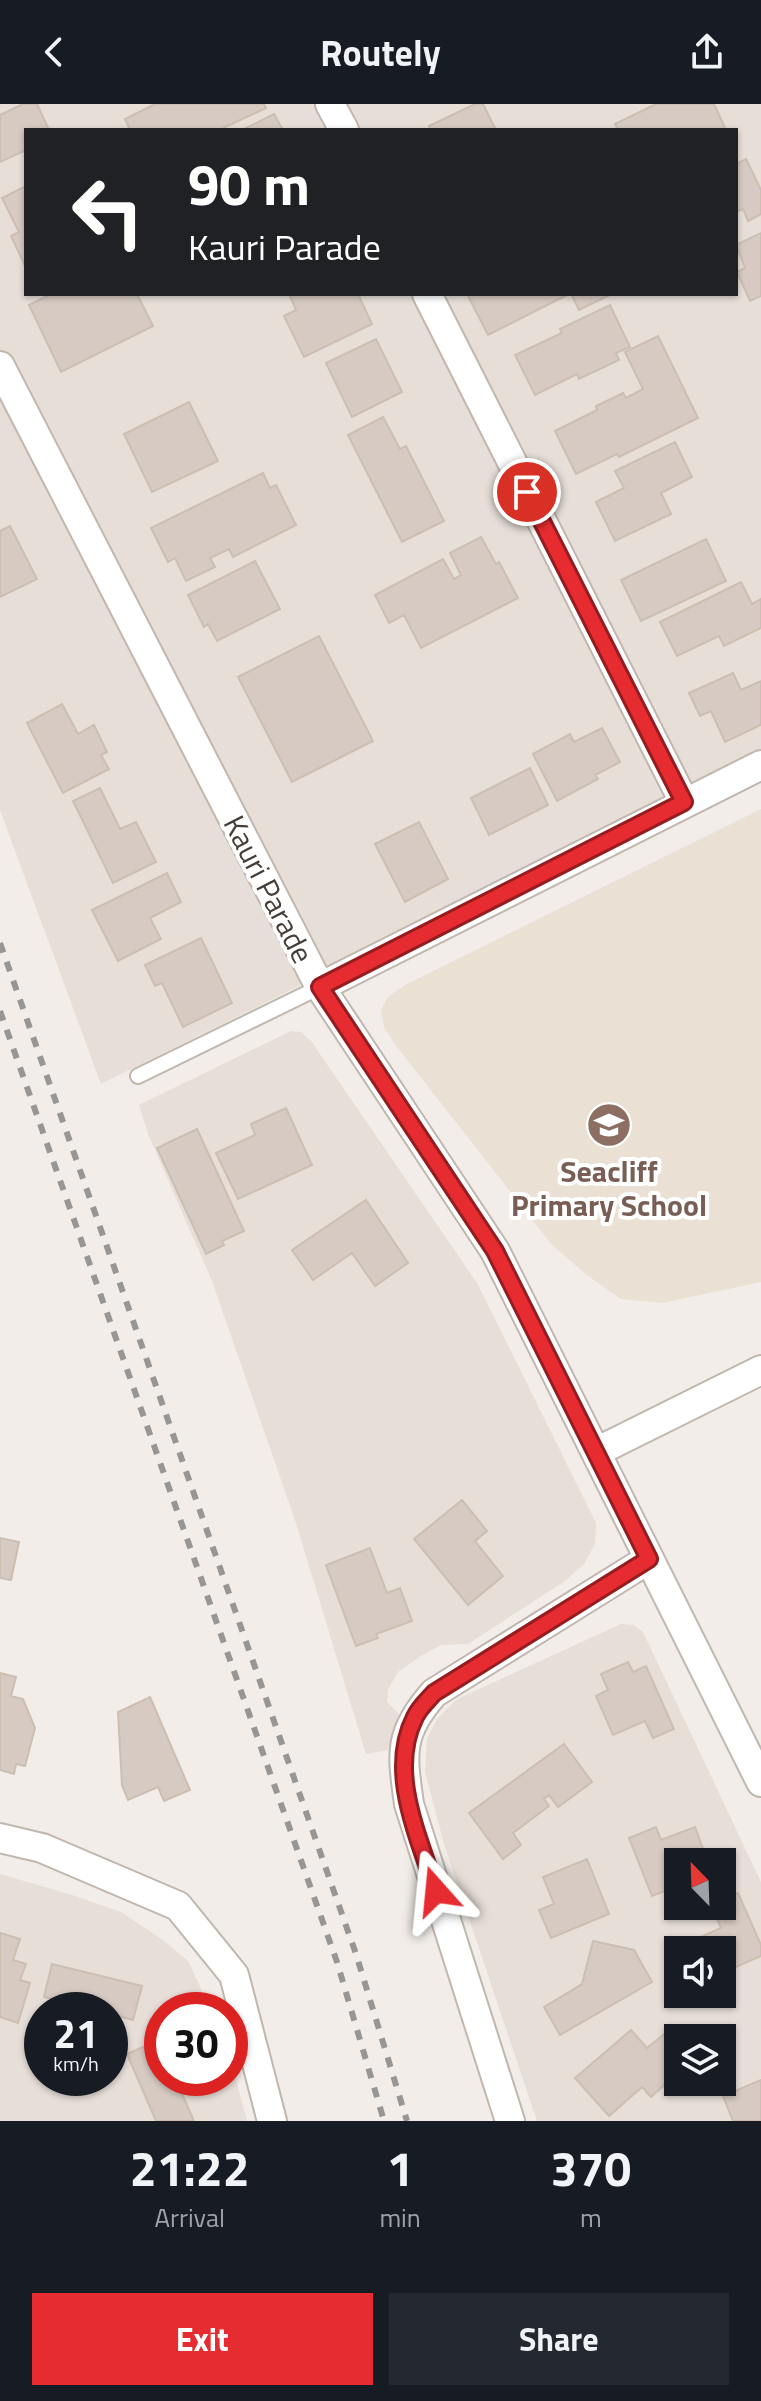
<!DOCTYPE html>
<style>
:root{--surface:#171b24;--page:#242831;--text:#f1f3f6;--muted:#9ea1a6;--accent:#e62c30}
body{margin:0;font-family:"Titillium Web",sans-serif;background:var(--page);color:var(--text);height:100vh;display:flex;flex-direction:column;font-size:30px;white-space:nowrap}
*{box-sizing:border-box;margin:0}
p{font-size:26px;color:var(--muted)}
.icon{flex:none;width:44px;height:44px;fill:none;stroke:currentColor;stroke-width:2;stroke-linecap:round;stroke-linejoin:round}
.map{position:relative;height:2017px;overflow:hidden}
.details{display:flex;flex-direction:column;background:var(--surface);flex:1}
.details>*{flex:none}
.banner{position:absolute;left:24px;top:24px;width:714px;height:168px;border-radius:0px;box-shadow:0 2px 6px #0004;background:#202124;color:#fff;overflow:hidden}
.needle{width:52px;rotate:337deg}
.fabs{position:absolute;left:664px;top:1744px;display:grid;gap:16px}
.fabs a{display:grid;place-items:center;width:72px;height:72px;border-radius:0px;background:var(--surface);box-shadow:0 2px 6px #0004;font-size:40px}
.speed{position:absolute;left:24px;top:1888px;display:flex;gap:16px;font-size:40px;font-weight:700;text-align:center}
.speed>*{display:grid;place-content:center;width:104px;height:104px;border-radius:50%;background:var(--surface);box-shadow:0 2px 6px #0004;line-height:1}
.speed small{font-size:20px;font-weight:400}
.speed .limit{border:12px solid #d22;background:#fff;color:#111}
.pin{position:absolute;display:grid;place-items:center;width:68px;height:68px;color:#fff;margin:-34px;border:4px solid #fff;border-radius:50%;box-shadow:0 2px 8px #0007}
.me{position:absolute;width:88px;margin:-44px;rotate:342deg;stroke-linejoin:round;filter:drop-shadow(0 0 6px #0008)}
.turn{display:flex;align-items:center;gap:28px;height:168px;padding:0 32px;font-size:36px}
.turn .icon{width:104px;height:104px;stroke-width:2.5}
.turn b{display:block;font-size:56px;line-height:68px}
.eta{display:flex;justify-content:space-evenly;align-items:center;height:136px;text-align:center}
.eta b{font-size:48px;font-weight:700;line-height:56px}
.button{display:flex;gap:16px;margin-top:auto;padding:16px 32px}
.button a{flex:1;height:92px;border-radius:0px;background:var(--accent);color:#fff;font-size:32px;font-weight:700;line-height:92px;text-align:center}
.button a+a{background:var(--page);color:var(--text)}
header{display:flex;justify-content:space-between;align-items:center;height:104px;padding:0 32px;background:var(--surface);font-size:36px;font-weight:700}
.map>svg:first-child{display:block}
.residential{fill:#e6ded7;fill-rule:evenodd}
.education{fill:#eae0d3}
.building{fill:#d6cac2;stroke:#cdbeb2;stroke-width:2}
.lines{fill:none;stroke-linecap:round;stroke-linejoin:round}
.service-casing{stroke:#c0b7ae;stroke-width:18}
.minor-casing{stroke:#c0b7ae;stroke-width:32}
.service{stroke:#fff;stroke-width:14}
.minor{stroke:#fff;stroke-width:28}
.rail{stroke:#969696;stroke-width:6;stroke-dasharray:10 10;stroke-linecap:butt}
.route-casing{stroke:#961d1f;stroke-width:20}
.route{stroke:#e62c30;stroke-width:14}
.labels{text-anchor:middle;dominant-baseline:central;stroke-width:8;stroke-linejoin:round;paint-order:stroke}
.street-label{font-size:30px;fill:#453d37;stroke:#fff}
.education-label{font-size:30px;font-weight:bold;fill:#785e54;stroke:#fff}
</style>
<header><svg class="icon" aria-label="back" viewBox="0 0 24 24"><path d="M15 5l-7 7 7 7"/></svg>Routely<svg class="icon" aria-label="share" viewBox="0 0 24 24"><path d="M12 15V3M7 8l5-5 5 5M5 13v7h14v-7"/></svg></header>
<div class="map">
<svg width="761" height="2017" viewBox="0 0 761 2017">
<rect width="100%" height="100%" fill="#f2ede8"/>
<path class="residential" d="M0 0H761V653L101 980 0 706ZM26 26H736V190H26Z
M291 927 301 928 311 937 477 1179 596 1419 595 1440 584 1460 565 1477 468 1540 441 1541 421 1552 398 1568 388 1585 387 1598 401 1612 387 1646 366 1650 296 1419 212 1177 148 1030 139 1001Z
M621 1520 633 1521 643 1528 761 1778V2017H537L444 1740 425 1668 427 1635 437 1615 457 1595ZM678 1758H722V1802H678ZM678 1846H722V1890H678ZM678 1934H722V1978H678Z
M0 1770 72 1791 121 1808 163 1836 188 1857 211 1906H162V1974H230V1954L247 2017H0ZM42 1906H110V1974H42Z"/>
<path class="education" d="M761 705V1178L662 1199 621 1195 587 1171 552 1141 394 939 384 923 381 906 388 893 405 881Z"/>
<path class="building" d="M23 0H37L49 26H26V46L0 58V11Z
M155 0H264L266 4 219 26H130L125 15Z
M475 0H483L496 26H431L429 22Z
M656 0H714L726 26H618L615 20Z
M274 10 283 26H242Z
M746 55 761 86V110L748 117 743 105 736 108V60Z
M26 82V164L11 132 19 128 2 94Z
M761 129V192L750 197 737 168 745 164 736 141Z
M51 190H137L153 222 61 268 29 201Z
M289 190H358L372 220 304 253 284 212 296 206Z
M467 190H569L488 231Z
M571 190H612L579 206Z
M610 201 630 243 616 249 619 256 579 275 577 270 535 291 515 251 562 229 560 225Z
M658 232 698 314 619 353 617 350 576 370 555 327 597 306 596 302 623 289 626 294 643 285 625 248Z
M376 235 402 288 352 313 326 259Z
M189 298 218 357 152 388 124 330Z
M383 313 400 345 406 342 444 417 402 438 348 331Z
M675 338 692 373 661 389 671 410 615 437 596 398 624 384 615 367Z
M263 369 270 384 276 381 296 421 233 453 229 445 210 454 215 463 186 477 175 454 168 458 151 424Z
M10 422 37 475 0 493V427Z
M481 433 496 460 499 458 518 494 421 544 404 511 389 519 375 491 443 455 454 475 461 471 450 449Z
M706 435 726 477 641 517 621 476Z
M255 457 280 505 217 537 208 520 204 523 188 491Z
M741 478 752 500 761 495V524L724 542 719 532 677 552 660 518Z
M319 532 373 637 292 678 238 573Z
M733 569 741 586 761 577V621L725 638 711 607 700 612 689 589Z
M62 600 78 630 94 621 107 648 101 651 109 665 63 689 27 619Z
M602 624 620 658 595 671 598 675 557 697 533 650 570 630 574 638Z
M530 664 548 701 489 731 471 694Z
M100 684 120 725 136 718 156 758 113 779 73 697Z
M419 718 448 775 405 798 375 740Z
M167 769 181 798 150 814 161 835 118 857 92 806Z
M201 834 232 899 183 923 162 879 155 882 145 861Z
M286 1004 312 1061 238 1095 216 1049 255 1031 251 1020Z
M197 1025 244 1127 222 1137 224 1141 206 1150 157 1044Z
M366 1096 408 1159 375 1182 352 1149 313 1176 292 1146Z
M462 1396 487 1427 475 1437 503 1472 468 1501 414 1435Z
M0 1434 19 1438 11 1476 0 1474Z
M370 1444 387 1489 400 1484 412 1517 376 1530 378 1534 356 1542 326 1461Z
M628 1558 633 1568 646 1562 674 1625 653 1634 645 1617 613 1631 596 1592 608 1586 601 1570Z
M0 1569 16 1573 11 1592 23 1595 35 1624 25 1662 16 1660 14 1670 0 1666Z
M150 1593 190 1686 164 1697 158 1683 128 1696 122 1681 118 1608Z
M564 1640 592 1678 558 1703 549 1691 544 1695 549 1702 513 1729 521 1741 503 1755 469 1709Z
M656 1723 661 1736 695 1723 708 1758H678V1782L652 1792 629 1734Z
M587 1755 609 1810 551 1834 539 1806 554 1800 543 1773Z
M738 1789 761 1841V1852L727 1867 722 1860V1846H684L682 1841 721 1824 711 1802H722V1797Z
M0 1829 20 1835 13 1856 26 1860 20 1876 30 1879 18 1919 0 1913Z
M593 1837 634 1846 652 1878 560 1931 544 1903 582 1880Z
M52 1860 142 1882 133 1916 111 1910 110 1915V1906H79L80 1901 44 1893Z
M631 1926 647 1944 668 1927 678 1938V1969L651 1993 642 1983 609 2012 575 1974Z
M159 1936 162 1944V1974H175L194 2017H156L127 1950Z
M761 1976V2017H733L723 1992Z"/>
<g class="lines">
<g class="service-casing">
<path id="service" d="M138 972 320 883"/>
</g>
<g class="minor-casing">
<path id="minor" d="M330 0 344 26
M427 190 684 698
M0 262 320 883 495 1147 761 1678
M320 883 761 661
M596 1348 761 1266
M0 1734 42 1744 178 1802 234 1871 272 2017
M510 2017 409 1700C402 1649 398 1630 434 1589L649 1455"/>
</g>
<use href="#service" class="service"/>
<use href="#minor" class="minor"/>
<path class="rail" d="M0 839 356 1850 407 2017
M0 907 337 1858 384 2017"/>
</g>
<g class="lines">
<g class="route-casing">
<path id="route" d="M436 1787C419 1733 387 1668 415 1613 419 1604 428 1596 434 1589L649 1455 495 1147 320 883 684 698 527 388"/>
</g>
<use href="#route" class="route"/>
</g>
<defs>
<g id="school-disc" transform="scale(2.3)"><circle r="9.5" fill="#8d6e63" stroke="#fff"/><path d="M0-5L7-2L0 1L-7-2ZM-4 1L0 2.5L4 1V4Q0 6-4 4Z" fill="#fff"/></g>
</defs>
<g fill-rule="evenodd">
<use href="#school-disc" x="609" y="1021"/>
</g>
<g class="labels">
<g class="street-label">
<text transform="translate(269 785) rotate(63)">Kauri Parade</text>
</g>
<g class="education-label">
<text x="609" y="1067">Seacliff<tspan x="609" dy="34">Primary School</tspan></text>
</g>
</g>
</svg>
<div class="fabs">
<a><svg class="needle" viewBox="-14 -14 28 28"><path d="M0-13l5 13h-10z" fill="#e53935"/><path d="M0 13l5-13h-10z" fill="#9ea1a6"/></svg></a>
<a><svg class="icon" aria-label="sound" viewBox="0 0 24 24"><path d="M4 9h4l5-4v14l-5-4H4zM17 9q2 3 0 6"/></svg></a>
<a><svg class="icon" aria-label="layers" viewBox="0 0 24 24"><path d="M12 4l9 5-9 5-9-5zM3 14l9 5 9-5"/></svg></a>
</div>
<div class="speed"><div>21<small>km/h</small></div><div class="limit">30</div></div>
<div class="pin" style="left:527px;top:388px;background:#d93025"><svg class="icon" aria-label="arrive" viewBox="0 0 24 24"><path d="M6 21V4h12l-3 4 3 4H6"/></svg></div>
<svg class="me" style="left:436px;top:1787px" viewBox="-20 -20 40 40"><path d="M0-17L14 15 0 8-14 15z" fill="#e62c30" stroke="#fff" stroke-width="4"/></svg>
<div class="banner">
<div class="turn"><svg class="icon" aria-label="left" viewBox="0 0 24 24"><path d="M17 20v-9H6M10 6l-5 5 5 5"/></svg><div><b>90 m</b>Kauri Parade</div></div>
</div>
</div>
<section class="details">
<div class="eta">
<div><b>21:22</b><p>Arrival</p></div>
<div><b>1</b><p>min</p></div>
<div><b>370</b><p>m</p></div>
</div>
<div class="button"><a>Exit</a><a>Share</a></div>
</section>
